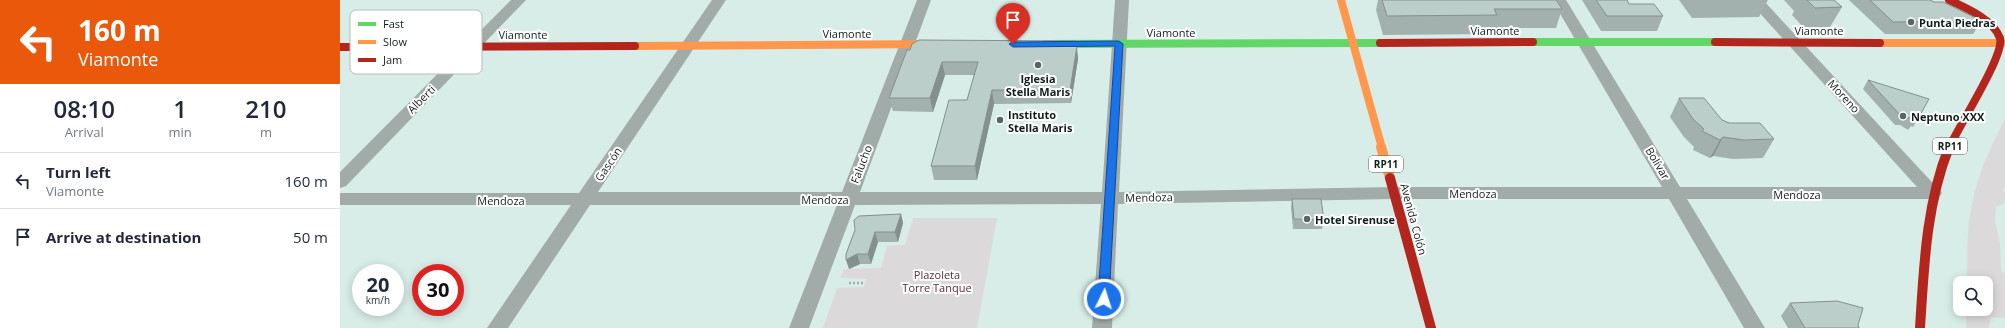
<!DOCTYPE html>
<meta charset="utf-8">
<style>
:root{--surface:#fff;--page:#f2f2f3;--text:#1f2937;--muted:#747a83;--line:#e0e1e3}
body{margin:0;font-family:"Open Sans",sans-serif;background:var(--page);color:var(--text);height:100vh;display:flex;flex-direction:column;font-size:15px;white-space:nowrap}
*{box-sizing:border-box;margin:0}
p{font-size:13px;color:var(--muted)}
.icon{flex:none;width:22px;height:22px;fill:none;stroke:currentColor;stroke-width:2;stroke-linecap:round;stroke-linejoin:round}
.map{position:relative;flex:1;overflow:hidden}
.side{display:flex;flex-direction:column;background:var(--surface);width:340px}
.side>*{flex:none}
.hud{background:#ea580c;color:#fff;overflow:hidden}
.tools{position:absolute;left:1613px;top:276px;display:grid;gap:8px}
.tools a{display:grid;place-items:center;width:40px;height:40px;border-radius:8px;background:var(--surface);box-shadow:0 2px 10px #0003;font-size:20px}
.speed{position:absolute;left:12px;top:264px;display:flex;gap:8px;font-size:20px;font-weight:700;text-align:center}
.speed>*{display:grid;place-content:center;width:52px;height:52px;border-radius:50%;background:var(--surface);box-shadow:0 2px 10px #0003;line-height:1}
.speed small{font-size:10px;font-weight:400}
.speed .limit{border:6px solid #d22;background:#fff;color:#111}
.pin{position:absolute;display:grid;place-items:center;width:34px;height:34px;color:#fff;margin:-41px -17px;border-radius:50% 50% 50% 0;rotate:-45deg;box-shadow:0 0 4px #0007}
.pin .icon{rotate:45deg}
.me{position:absolute;width:44px;margin:-22px;rotate:4deg;stroke-linejoin:round;filter:drop-shadow(0 0 3px #0008)}
.turn{display:flex;align-items:center;gap:14px;height:84px;padding:0 12px;font-size:18px}
.turn .icon{width:52px;height:52px;stroke-width:2.5}
.turn b{display:block;font-size:28px;line-height:34px}
.eta{display:flex;justify-content:space-evenly;align-items:center;height:68px;text-align:center}
.eta b{font-size:24px;font-weight:600;line-height:28px}
ul{padding:0;list-style:none}
li{display:flex;align-items:center;gap:12px;height:56px;padding:0 12px;border-top:1px solid var(--line)}
li div{flex:1}
li b{display:block;font-size:15px}
li em{font-style:normal}
main{display:flex;flex:1;min-height:0}
.map>svg:first-child{display:block}
.green{fill:#dcd9da}
.lines{fill:none;stroke-linecap:round;stroke-linejoin:round}
.path{stroke:#a2afac;stroke-width:2.5;stroke-dasharray:2 2;stroke-linecap:butt}
.street{fill:#a1aba8;fill-rule:evenodd}
.fast{stroke:#63d668;stroke-width:8}
.slow-far1{stroke:#ff974d;stroke-width:8}
.slow{stroke:#ff974d;stroke-width:10}
.jam-far1{stroke:#b3261e;stroke-width:8}
.jam{stroke:#b3261e;stroke-width:10}
.wall{fill:#a2b1ae}
.shaded-wall{fill:#84908d}
.building{fill:#bcceca;stroke:#84908d}
.route{fill:#1a73e8;stroke:#114b97}
.poi-dot{fill:#566663;stroke:#fff;stroke-width:1.5}
.labels{text-anchor:middle;dominant-baseline:central;stroke-width:4;stroke-linejoin:round;paint-order:stroke}
.shield{fill:#fff;stroke:#586260;stroke-width:1}
.shield-label{font-size:10px;font-weight:bold;fill:#101e1c}
.poi-label{font-size:11px;font-weight:bold;fill:#101e1c;stroke:#fff;text-anchor:start}
.street-label{font-size:11px;fill:#101e1c;stroke:#fff}
.park-label{font-size:11px;fill:#5c2b3e;stroke:#fff}
.key{fill:#fff;stroke:#b7bcbb;stroke-width:1}
.key-label{font-size:11px;fill:#101e1c}
</style>
<main>
<section class="side">
<div class="hud">
<div class="turn"><svg class="icon" aria-label="left" viewBox="0 0 24 24"><path d="M17 20v-9H6M10 6l-5 5 5 5"/></svg><div><b>160 m</b>Viamonte</div></div>
</div>
<div class="eta">
<div><b>08:10</b><p>Arrival</p></div>
<div><b>1</b><p>min</p></div>
<div><b>210</b><p>m</p></div>
</div>
<ul>
<li><svg class="icon" aria-label="left" viewBox="0 0 24 24"><path d="M17 20v-9H6M10 6l-5 5 5 5"/></svg><div><b>Turn left</b><p>Viamonte</p></div><em>160 m</em></li>
<li><svg class="icon" aria-label="arrive" viewBox="0 0 24 24"><path d="M6 21V4h12l-3 4 3 4H6"/></svg><div><b>Arrive at destination</b></div><em>50 m</em></li>
</ul>
</section>
<div class="map">
<svg width="1665" height="328" viewBox="0 0 1665 328">
<rect width="100%" height="100%" fill="#d8ede8"/>
<path class="green" d="M1665 119V188L1662 190 1665 193V203L1656 207 1655 221 1660 244 1661 270 1665 274V318L1651 317 1649 328H1626V309H1646V283H1627C1628 257 1626 229 1632 204 1638 173 1651 146 1665 119Z
M573 218H657L637 328H483L497 288 524 287 526 279 500 278 504 269 541 268 547 246 565 245Z"/>
<g class="lines">
<path class="path" d="M509 283H525"/>
<path class="street" d="M171 0H186L6 186 0 188V172Z
M372 0H386L258 192H502L577 0H591L520 192H762L775 0H789L779 192 1054 187H1322L1212 0H1226L1340 187H1577L1408 0H1423L1602 193 1599 197 1593 199H1347L1425 328H1404L1329 199H1054L778 204 772 328H752L761 204 515 205 469 328H449L497 205H250L168 328H147L231 205H0V193H239Z"/>
<path class="fast" d="M1193 42H1375
M705 44 1040 43"/>
<path class="slow-far1" d="M1001 0 1042 148
M1540 43H1662
M295 46 603 44"/>
<path class="slow" d="M1041 147 1050 178"/>
<path class="jam-far1" d="M1375 42 1540 43
M1040 43 1193 42
M0 47 295 46
M1609 148C1618 127 1665 55 1660 38 1653 19 1626 8 1609 0"/>
<path class="jam" d="M1050 178 1091 328
M1580 328C1584 266 1586 205 1609 147"/>
</g>
<path class="wall" d="M1038 0H1216L1222 9 1216 28H1153L1152 34 1043 35 1036 10Z
M1242 0H1287L1289 4 1323 16 1317 31H1261Z
M1339 0H1428L1419 17 1352 18Z
M1444 0H1494L1502 7 1490 27 1464 28 1452 15 1454 11Z
M1509 0H1590L1642 21 1633 34H1545Z
M735 41 738 59 731 103 654 104 637 180H594L591 166 627 100 634 75H605L593 112 553 111 549 98 570 50Z
M1528 80 1579 117 1573 127 1571 126 1568 130 1560 125H1555L1523 89Z
M1339 98 1382 120 1434 139 1423 158 1393 159 1373 156 1370 158 1353 150 1354 147 1344 137 1330 117Z
M952 199 984 220 982 229H953L951 208Z
M561 214 563 223 558 242H538L531 264H520L509 269 515 230Z
M1450 303 1518 325 1519 328H1448L1441 316Z"/>
<path class="shaded-wall" d="M735 41 736 53 737 46 738 59 731 103 730 90Z
M602 62 605 75 593 112 590 98Z
M652 90 654 104 637 180 635 166Z
M1383 137 1373 156 1370 158 1380 140Z
M561 214 563 223 558 242 555 232Z
M535 232 538 242 531 264 528 254Z
M517 254 520 264 509 269 506 260Z"/>
<path class="building" d="M1042 0H1216L1222 9H1154L1157 15 1047 16Z
M1256 0H1287L1289 4H1314L1323 16H1267Z
M1467 0H1494L1502 7 1475 8Z
M1530 0H1590L1594 2H1603L1642 21 1553 22Z
M579 40 735 41 734 46H737L730 90H652L635 166H591L609 100H627L638 62H602L590 98H549L567 50H570L572 44Z
M1528 80 1589 99 1579 117H1577L1574 121 1566 116H1561Z
M1339 98H1364L1382 120 1389 123H1420L1434 139 1404 140 1383 137 1380 140 1362 131 1364 129 1353 119Z
M952 199H981L984 220 954 219Z
M561 214 555 232H535L528 254H517L506 260V254L515 230 514 220 519 216Z
M1497 301 1523 308 1518 325 1519 328H1465L1450 303Z"/>
<path class="route" d="M779 41 783 44 769 299 764 303 758 299 775 46 673 47 669 44 673 42Z"/>
<g class="poi-dot">
<circle cx="1571" cy="22" r="4"/>
<circle cx="698" cy="65" r="4"/>
<circle cx="1563" cy="116" r="4"/>
<circle cx="660" cy="120" r="4"/>
<circle cx="967" cy="219" r="4"/>
</g>
<g class="labels">
<g class="shield">
<rect x="1593" y="138" width="34" height="16" rx="3"/>
<rect x="1029" y="156" width="34" height="16" rx="3"/>
</g>
<g class="shield-label">
<text x="1610" y="146">RP11</text>
<text x="1046" y="164">RP11</text>
</g>
<g class="poi-label">
<text x="1579" y="22">Punta Piedras</text>
<text x="698" y="78" text-anchor="middle">Iglesia<tspan x="698" dy="13">Stella Maris</tspan></text>
<text x="668" y="114">Instituto<tspan x="668" dy="13">Stella Maris</tspan></text>
<text x="1571" y="116">Neptuno XXX</text>
<text x="975" y="219">Hotel Sirenuse</text>
</g>
<g class="street-label">
<text x="1155" y="30">Viamonte</text>
<text x="1479" y="30">Viamonte</text>
<text x="831" y="32">Viamonte</text>
<text x="507" y="33">Viamonte</text>
<text x="183" y="34">Viamonte</text>
<text transform="translate(1504 96) rotate(47)">Moreno</text>
<text transform="translate(81 99) rotate(-45)">Alberti</text>
<text transform="translate(1318 163) rotate(59)">Bolívar</text>
<text transform="translate(268 164) rotate(-56)">Gascón</text>
<text transform="translate(521 164) rotate(-69)">Falucho</text>
<text x="1133" y="193">Mendoza</text>
<text x="1457" y="194">Mendoza</text>
<text transform="translate(809 197) rotate(-1)">Mendoza</text>
<text x="485" y="199">Mendoza</text>
<text x="161" y="200">Mendoza</text>
<text transform="translate(1074 219) rotate(75)">Avenida Colón</text>
</g>
<g class="park-label">
<text x="597" y="274">Plazoleta<tspan x="597" dy="13">Torre Tanque</tspan></text>
</g>
</g>
<rect x="10" y="10" width="132" height="64" rx="6" class="key"/>
<rect x="18" y="22" width="18" height="4" fill="#63d668"/>
<rect x="18" y="40" width="18" height="4" fill="#ff974d"/>
<rect x="18" y="58" width="18" height="4" fill="#b3261e"/>
<g class="key-label">
<text x="43" y="28">Fast</text>
<text x="43" y="46">Slow</text>
<text x="43" y="64">Jam</text>
</g>
</svg>
<div class="tools">
<a><svg class="icon" aria-label="search" viewBox="0 0 24 24"><circle cx="10" cy="10" r="6"/><path d="M15 15l6 6"/></svg></a>
</div>
<div class="speed"><div>20<small>km/h</small></div><div class="limit">30</div></div>
<div class="pin" style="left:673px;top:44px;background:#d93025"><svg class="icon" aria-label="arrive" viewBox="0 0 24 24"><path d="M6 21V4h12l-3 4 3 4H6"/></svg></div>
<svg class="me" style="left:764px;top:299px" viewBox="-20 -20 40 40"><circle r="17" fill="#1a73e8" stroke="#fff" stroke-width="3"/><path d="M0-11L8 9 0 5-8 9z" fill="#fff"/></svg>
</div>
</main>
